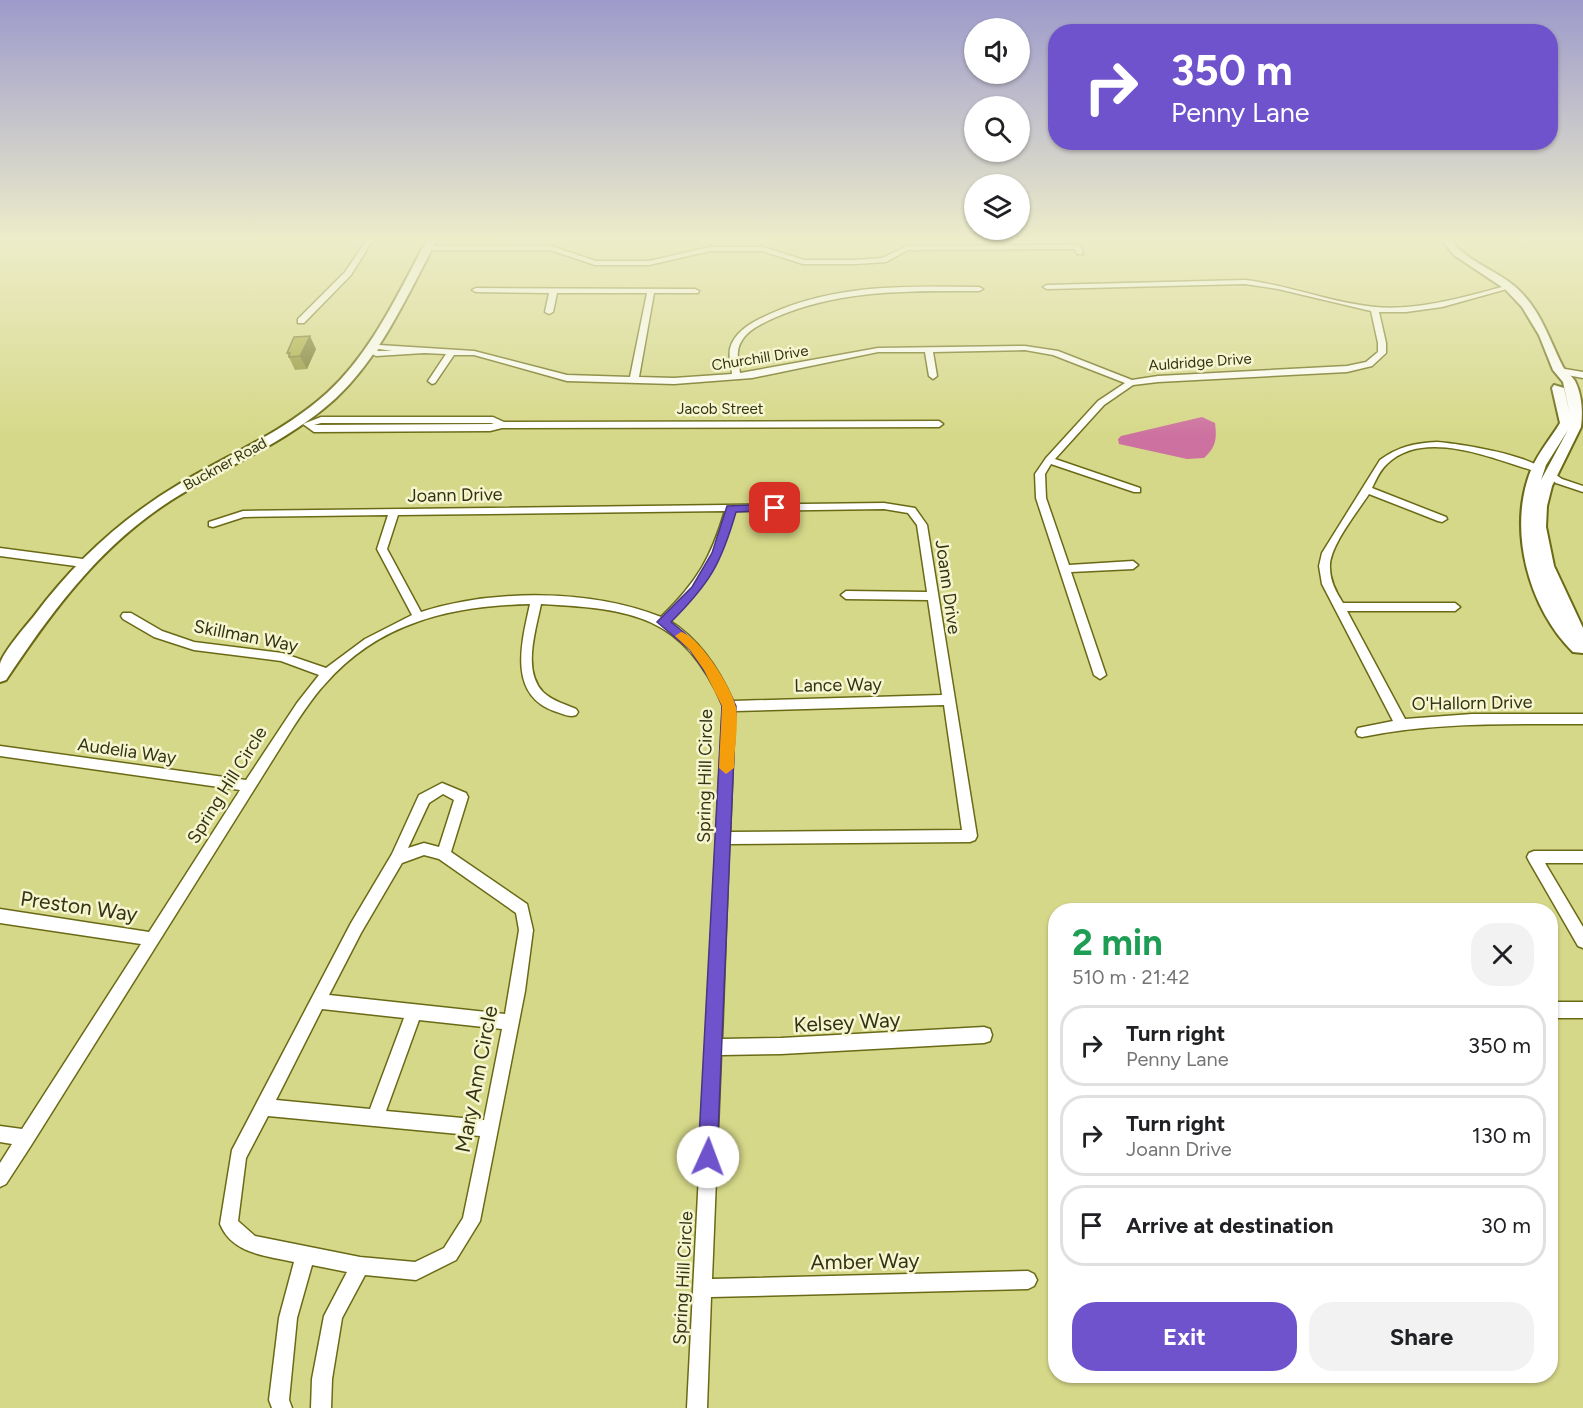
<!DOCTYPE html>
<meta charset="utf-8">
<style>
:root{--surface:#fff;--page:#f2f2f2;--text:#202124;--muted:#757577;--line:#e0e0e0;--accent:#6f53cc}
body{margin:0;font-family:Figtree,sans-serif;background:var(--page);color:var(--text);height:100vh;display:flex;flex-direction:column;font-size:22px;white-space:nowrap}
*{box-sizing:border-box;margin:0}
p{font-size:20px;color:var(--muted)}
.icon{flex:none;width:33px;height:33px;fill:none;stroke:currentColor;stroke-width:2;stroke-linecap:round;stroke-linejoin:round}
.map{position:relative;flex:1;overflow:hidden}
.drawer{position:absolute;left:1048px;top:903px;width:510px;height:480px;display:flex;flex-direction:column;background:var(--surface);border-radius:24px;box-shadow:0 2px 4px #0004}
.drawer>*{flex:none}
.banner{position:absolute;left:1048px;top:24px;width:510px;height:126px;border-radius:24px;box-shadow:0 2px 4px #0004;background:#6f53cc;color:#fff;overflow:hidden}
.controls{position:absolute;left:964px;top:18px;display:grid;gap:12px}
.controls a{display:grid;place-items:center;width:66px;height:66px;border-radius:50%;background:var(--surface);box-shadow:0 2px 4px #0004;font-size:30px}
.pin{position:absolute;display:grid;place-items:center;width:51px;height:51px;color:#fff;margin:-26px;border-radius:12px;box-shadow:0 3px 9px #0006}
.me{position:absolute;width:66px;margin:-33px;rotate:2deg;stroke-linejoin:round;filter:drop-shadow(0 0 4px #0008)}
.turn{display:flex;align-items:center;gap:21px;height:126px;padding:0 24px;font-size:27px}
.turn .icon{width:78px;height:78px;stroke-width:2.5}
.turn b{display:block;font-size:42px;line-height:51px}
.round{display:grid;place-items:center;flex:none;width:63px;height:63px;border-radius:24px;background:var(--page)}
.headline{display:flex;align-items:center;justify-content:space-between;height:102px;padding:0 24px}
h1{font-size:36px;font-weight:700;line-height:45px;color:#1e9e55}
.primary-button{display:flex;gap:12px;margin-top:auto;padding:12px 24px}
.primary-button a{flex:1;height:69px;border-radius:24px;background:var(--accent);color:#fff;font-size:24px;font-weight:700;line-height:69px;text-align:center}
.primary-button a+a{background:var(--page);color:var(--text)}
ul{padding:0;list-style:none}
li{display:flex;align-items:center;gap:18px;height:81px;margin:0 12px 9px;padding:0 12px;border:3px solid var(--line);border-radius:24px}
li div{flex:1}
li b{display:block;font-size:22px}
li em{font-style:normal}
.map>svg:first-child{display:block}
.water{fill:#cd72a0}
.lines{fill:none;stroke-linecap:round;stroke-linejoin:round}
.street-casing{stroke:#6a6a16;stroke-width:3}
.secondary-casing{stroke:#6a6a16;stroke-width:4}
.street{fill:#fff;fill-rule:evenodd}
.secondary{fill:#fff;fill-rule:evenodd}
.wall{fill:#909036}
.shaded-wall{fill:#75762c}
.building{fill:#a7a83f;stroke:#75762c;stroke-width:1.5}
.route{fill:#6f53cc;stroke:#483685;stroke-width:1.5}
.slow{fill:#f59e0b}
.labels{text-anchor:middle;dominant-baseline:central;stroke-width:5;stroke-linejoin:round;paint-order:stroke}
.far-street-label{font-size:15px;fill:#333312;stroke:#f5f6d0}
.street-label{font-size:18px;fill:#333312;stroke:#f5f6d0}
.near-street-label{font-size:21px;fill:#333312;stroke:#f5f6d0}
</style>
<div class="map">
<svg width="1583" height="1408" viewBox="0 0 1583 1408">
<rect width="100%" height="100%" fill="#d6d889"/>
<path class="water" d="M1202 417 1215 423C1217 439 1216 447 1204 458L1187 459 1119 444 1118 439 1121 436Z"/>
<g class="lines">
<g class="street-casing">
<path id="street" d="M368 238H374L351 275 304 323H298V319L345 272Z
M1077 245 1081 247 1083 254H1077L1075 249 908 250 886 262 856 264H803L762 251H710L649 265H595L550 250H427L423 248 427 246H551L596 261H649L710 247H763L804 260H856L882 258 907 246Z
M1245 280C1289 285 1331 303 1375 307 1421 311 1466 296 1510 285L1514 287 1442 307 1406 312H1379L1386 343V353L1372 366 1347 372 1158 382 1133 385 1104 405 1055 459 1140 488V492H1134L1051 464 1045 474 1046 498 1069 565 1133 561 1138 565 1133 569 1071 572 1106 675 1100 679 1094 675 1036 498 1035 474 1046 458 1098 401 1125 383 1053 355 1025 350 933 352 937 376 933 379 929 376 925 352H878L752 378 674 384 567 381 474 355H454L435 383 432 384 428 381 446 354 424 353 376 356 364 350 379 345 474 351 567 375 630 377 647 293H557L553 312 549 314 545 312 549 293 476 292 472 290 476 288 695 289 699 291 698 293H654L639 377 674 378 732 374C731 363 727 353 732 343 740 327 757 320 772 313 838 284 908 286 979 287L983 289 979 291C909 291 840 289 774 318 763 323 747 330 741 342 735 352 739 363 740 373L878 348 1025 346 1058 351 1132 380 1158 376 1347 366 1366 362 1378 352V343L1371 311 1278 289 1245 284 1047 289 1043 287 1047 285ZM379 349 392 351H378L377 350Z
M1559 368 1583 372V378L1556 373 1555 371Z
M321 417H493L504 422 939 421 943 424 939 427 502 428 490 431 314 432 303 424ZM321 423H491L494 424 314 425Z
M1437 442C1461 444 1524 454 1543 469L1538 472C1495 460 1425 427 1387 464 1380 470 1376 480 1372 488L1446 517 1447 519 1442 522 1438 521 1369 494C1358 511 1328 548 1330 568 1330 581 1336 592 1343 603H1455L1460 607 1455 611H1347L1405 719 1472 714H1583V724C1509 724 1435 722 1362 737L1358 736 1356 732 1358 728 1393 721 1322 584 1319 566 1322 553 1380 460C1398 447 1414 443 1437 442Z
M1550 471 1562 479 1583 486V492L1556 483 1545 474Z
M884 503 915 508 927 525 977 836 975 840 970 842 729 844 722 1039 781 1038 984 1027 990 1029 992 1035 990 1041 984 1043 781 1054 721 1055 712 1279 1028 1271 1034 1274 1037 1280 1034 1286 1028 1289 711 1297 707 1408H687L723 706C683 615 633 609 541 604 536 630 522 670 543 692 552 701 565 704 576 709L578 712 576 715C569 718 561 713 554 711 507 694 522 641 530 604 451 606 379 622 325 684 312 698 302 714 292 729L32 1144 6 1184 0 1187V1163L12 1144 0 1142V1126L22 1129 141 944 0 923V909L149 932 240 790 0 756V746L246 780 297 703 319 675 281 661 194 650 154 637 123 619 121 616 123 613H131L162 631 194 642 282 653 326 668 365 639 412 615 377 549 388 515 244 517 213 527 209 526V522L243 511ZM884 509 908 513 917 525 927 592 846 591 841 595 846 599 928 600 942 695 733 701C719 669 700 640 670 621 705 587 721 557 735 511ZM725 511C711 558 697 582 661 617 590 589 494 589 421 612L387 549 398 515ZM944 705 962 830 730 832 735 711Z
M0 548 83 559 88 563 83 567 0 556Z
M442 783 466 793 468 797 451 852 527 904 533 930 525 991 480 1221 456 1260 416 1280 365 1275 342 1318 332 1379 331 1408H311L312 1379 324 1316 347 1272 312 1265 297 1318 289 1400 292 1408H272L269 1400 279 1318 294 1262C267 1256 232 1254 220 1224L232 1150 351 923 392 854 419 795ZM443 794 454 800 439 847 424 843 408 848 429 803ZM424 855 439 859 516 913 519 930 505 1014 329 995 361 933 402 863ZM322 1009 404 1018 370 1109 276 1100ZM419 1020 502 1029 484 1120 386 1111ZM268 1116 480 1136 463 1218 444 1248 415 1262 360 1257 255 1236 238 1221 246 1158Z
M1534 851H1583V863H1545L1583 927V948L1578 946 1529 861 1527 857 1529 853Z
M1551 1002H1583V1018H1551Z"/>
</g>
<g class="secondary-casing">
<path id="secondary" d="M428 238H438C408 293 382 355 336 398 287 443 225 466 170 501 99 547 52 611 6 680L0 682C0 677 0 669 0 664 3 652 25 627 34 616 75 561 122 518 181 483 230 454 284 432 327 393 373 351 399 291 428 238Z
M1440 238H1450C1465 261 1492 268 1513 285 1540 307 1548 337 1563 367 1566 372 1572 376 1575 381 1582 395 1583 412 1581 427L1552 486 1547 506 1546 527 1554 566 1583 628V653L1573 652C1529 609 1507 530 1531 470 1538 453 1551 438 1560 423L1552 388 1554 385 1564 388 1570 415 1563 382 1553 370 1539 335 1522 307 1505 289 1454 255ZM1568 430 1541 480 1546 465Z"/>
</g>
<use href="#street" class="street"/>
<use href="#secondary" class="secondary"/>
</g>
<path class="wall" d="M316 349 307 369 295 370 287 353Z"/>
<path class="shaded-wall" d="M310 336 316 349 307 369 300 356Z"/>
<path class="building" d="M310 336 300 356 289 357 290 353H287L294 337Z"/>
<linearGradient id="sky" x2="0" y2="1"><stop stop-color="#9d9acb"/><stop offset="0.55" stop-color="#ededca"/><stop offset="1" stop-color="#ededca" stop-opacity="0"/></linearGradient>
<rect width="1583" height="435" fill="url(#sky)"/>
<path class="route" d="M775 504 780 508 779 510 736 512C721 564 710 583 671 622 705 648 718 667 736 706L717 1157 715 1163 708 1166 701 1163 698 1157 722 706 713 684 690 650 657 622 692 587 712 553 727 506Z"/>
<path class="slow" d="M681 632C700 637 732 688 736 707 739 725 734 749 734 768L726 774 719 768 722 706 704 670 690 650 675 636Z"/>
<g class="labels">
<g class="far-street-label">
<text transform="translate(760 358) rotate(-9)">Churchill Drive</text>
<text transform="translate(1200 362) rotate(-4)">Auldridge Drive</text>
<text x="720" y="409">Jacob Street</text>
<text transform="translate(225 464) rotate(-29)">Buckner Road</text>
</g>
<g class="street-label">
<text transform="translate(455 495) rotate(-1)">Joann Drive</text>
<text transform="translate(948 587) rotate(82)">Joann Drive</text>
<text transform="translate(246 636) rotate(11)">Skillman Way</text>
<text transform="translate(838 685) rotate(-1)">Lance Way</text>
<text transform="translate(1472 703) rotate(-1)">O'Hallorn Drive</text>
<text transform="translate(127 751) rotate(8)">Audelia Way</text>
<text transform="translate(705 776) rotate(-89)">Spring Hill Circle</text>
<text transform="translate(227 785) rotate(-58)">Spring Hill Circle</text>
<text transform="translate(683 1278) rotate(-87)">Spring Hill Circle</text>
</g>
<g class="near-street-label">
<text transform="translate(79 906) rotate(8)">Preston Way</text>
<text transform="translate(847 1022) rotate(-3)">Kelsey Way</text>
<text transform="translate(476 1079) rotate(-79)">Mary Ann Circle</text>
<text transform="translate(865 1261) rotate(-1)">Amber Way</text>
</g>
</g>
</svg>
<div class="controls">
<a><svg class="icon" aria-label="sound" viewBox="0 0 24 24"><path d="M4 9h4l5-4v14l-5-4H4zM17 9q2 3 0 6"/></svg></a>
<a><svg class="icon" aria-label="search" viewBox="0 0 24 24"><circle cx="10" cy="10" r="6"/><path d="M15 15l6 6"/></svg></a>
<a><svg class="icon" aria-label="layers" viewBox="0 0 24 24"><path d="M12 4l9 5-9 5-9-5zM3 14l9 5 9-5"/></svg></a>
</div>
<div class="pin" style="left:775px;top:508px;background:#d93025"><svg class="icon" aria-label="arrive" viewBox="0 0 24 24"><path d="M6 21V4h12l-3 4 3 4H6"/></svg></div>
<svg class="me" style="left:708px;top:1157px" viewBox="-20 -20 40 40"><circle r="19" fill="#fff"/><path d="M0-13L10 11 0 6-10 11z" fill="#6f53cc"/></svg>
<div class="banner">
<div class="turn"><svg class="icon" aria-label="right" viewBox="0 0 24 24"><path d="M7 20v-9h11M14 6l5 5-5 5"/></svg><div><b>350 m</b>Penny Lane</div></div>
</div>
<section class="drawer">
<div class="headline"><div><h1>2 min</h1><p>510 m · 21:42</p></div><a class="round"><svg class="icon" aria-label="close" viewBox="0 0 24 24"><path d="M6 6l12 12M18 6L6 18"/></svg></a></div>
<ul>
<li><svg class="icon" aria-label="right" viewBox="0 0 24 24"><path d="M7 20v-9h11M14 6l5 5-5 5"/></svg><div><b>Turn right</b><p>Penny Lane</p></div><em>350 m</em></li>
<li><svg class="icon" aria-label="right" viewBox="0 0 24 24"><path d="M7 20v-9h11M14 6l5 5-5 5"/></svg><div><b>Turn right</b><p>Joann Drive</p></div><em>130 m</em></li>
<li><svg class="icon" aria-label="arrive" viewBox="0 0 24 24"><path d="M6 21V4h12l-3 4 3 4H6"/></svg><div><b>Arrive at destination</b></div><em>30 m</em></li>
</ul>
<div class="primary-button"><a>Exit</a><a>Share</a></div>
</section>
</div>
